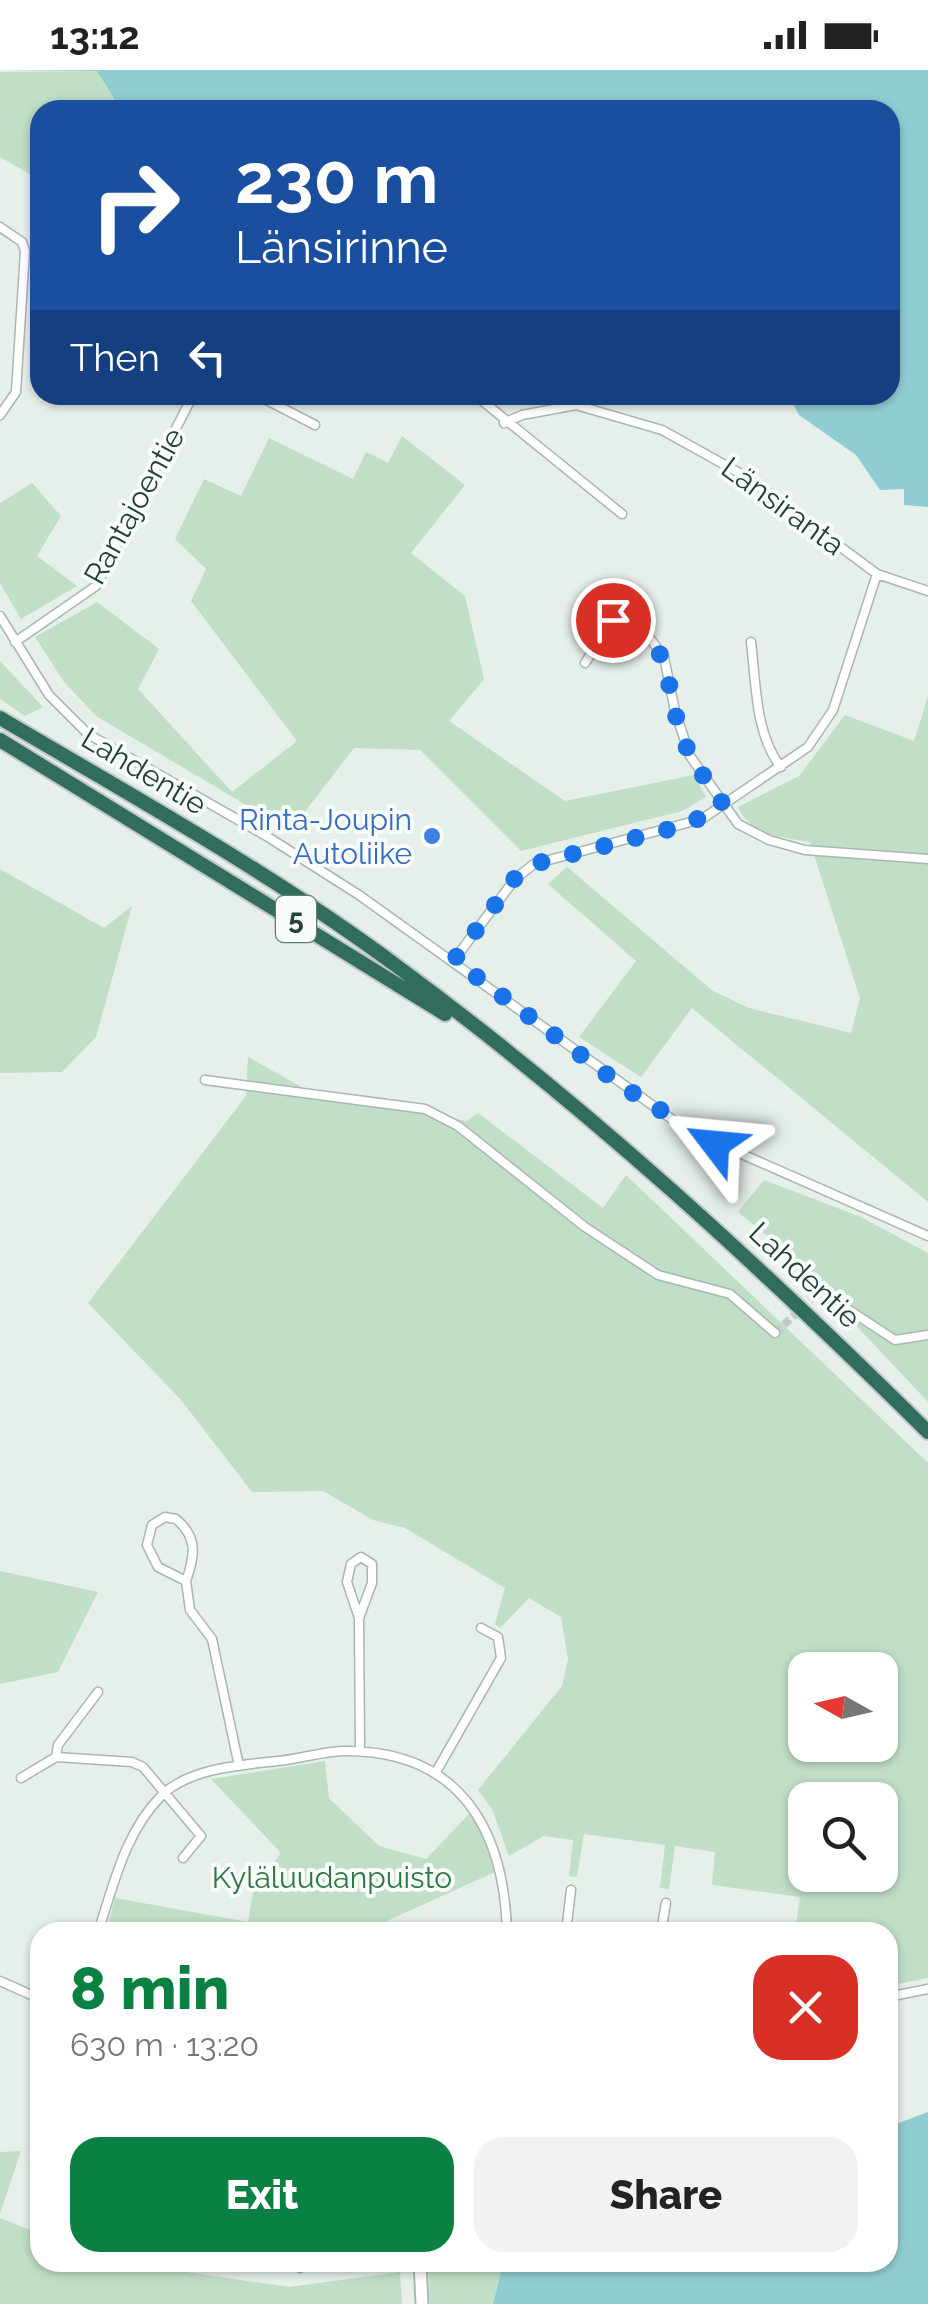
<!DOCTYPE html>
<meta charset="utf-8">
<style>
:root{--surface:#fff;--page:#f2f2f2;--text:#222;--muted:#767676;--accent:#0b8043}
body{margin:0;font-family:Raleway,sans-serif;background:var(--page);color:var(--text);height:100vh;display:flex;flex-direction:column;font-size:38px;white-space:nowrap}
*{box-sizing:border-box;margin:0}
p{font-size:32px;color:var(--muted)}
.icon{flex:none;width:55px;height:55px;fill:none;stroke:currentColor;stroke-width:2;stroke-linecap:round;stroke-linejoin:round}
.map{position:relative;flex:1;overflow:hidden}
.side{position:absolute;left:30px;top:1852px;width:868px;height:350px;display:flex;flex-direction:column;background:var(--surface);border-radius:30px;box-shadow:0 2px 8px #0004}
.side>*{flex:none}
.top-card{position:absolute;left:30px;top:30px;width:870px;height:305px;border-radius:30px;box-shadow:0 2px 8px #0004;background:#1a4fa0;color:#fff;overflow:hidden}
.needle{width:65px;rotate:278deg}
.controls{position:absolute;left:788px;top:1582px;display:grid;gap:20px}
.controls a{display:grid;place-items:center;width:110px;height:110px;border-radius:20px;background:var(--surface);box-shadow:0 2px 8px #0004;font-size:50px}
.pin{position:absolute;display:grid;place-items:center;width:85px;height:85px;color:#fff;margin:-42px;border:5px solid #fff;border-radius:50%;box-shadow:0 2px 10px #0007}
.me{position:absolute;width:110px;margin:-55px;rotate:299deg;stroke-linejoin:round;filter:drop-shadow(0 0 8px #0008)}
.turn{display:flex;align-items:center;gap:35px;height:210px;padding:0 40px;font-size:45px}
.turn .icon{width:130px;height:130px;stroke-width:2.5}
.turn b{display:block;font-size:70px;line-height:85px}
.then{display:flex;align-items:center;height:95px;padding:0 40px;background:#0003;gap:20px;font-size:38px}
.round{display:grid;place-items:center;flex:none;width:105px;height:105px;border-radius:30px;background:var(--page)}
.head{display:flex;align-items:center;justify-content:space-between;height:170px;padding:0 40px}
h1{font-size:60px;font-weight:800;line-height:75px;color:var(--accent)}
.button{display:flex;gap:20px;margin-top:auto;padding:20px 40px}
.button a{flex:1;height:115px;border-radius:30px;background:var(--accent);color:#fff;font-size:40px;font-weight:800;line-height:115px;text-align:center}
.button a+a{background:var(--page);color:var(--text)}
.status{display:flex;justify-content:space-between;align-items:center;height:70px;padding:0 50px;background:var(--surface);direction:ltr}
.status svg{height:28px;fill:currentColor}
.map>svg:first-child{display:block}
.green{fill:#c0dfc6;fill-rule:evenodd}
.water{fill:#90cdd2}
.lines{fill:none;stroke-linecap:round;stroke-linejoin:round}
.street-tunnel{stroke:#bfccc6;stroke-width:8;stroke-dasharray:8 4;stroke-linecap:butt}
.street-casing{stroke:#a8b7b1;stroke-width:11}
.secondary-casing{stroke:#a5bab1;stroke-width:15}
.highway-casing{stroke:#c2cac7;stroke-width:18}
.street{stroke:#fff;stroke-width:8}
.secondary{stroke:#fff;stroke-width:11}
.highway{stroke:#316d5c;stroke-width:14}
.route{stroke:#1a73e8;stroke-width:18;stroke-dasharray:0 32.4}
.shop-dot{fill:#3f7fe0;stroke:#f7fbf9;stroke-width:4}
.labels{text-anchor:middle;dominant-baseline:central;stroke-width:8;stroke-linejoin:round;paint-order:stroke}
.shield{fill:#f7fbf9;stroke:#647971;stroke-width:2.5}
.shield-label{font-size:28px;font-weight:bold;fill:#254137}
.street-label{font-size:30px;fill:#254137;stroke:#f7fbf9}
.shop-label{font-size:30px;fill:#366cbe;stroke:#f7fbf9;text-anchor:end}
.park-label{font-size:30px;fill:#2f7845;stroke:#f7fbf9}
</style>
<div class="status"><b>13:12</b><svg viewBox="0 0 49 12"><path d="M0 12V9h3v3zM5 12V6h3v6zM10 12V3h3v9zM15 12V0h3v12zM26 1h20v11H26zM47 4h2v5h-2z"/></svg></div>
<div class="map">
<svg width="928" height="2234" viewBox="0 0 928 2234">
<rect width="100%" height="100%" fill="#e6efea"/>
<path class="green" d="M97 1 121 40H40V110L0 87V2Z
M402 366 465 415 411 483 465 526 484 609 449 651 565 731 694 705 706 727 682 741 521 781 420 680 354 678 290 761 96 646 64 612 35 567 97 532 159 579 138 619 232 722 297 671 191 531 206 499 175 469 204 409 241 426 269 368 353 409 366 382 388 393Z
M32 413 61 446 37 486 77 516 21 549 0 513V433Z
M0 591 43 637 25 646 0 629Z
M928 626V1132L692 938 641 1007 579 967 636 891 548 814 567 797 713 921 749 938 851 963 860 928 810 772C781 767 751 766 738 737L799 706 845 645 914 671Z
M0 799 104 858 132 836 96 967 62 1002 0 1003Z
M248 987 314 1024 467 1051 478 1043 603 1138 626 1105 928 1393V1908L888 1916V1862H795L800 1827 712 1815 715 1782 675 1776 669 1819 660 1818 665 1775 584 1764 577 1807 569 1806 573 1770 544 1766 509 1786 492 1739 478 1720 562 1616 568 1589 561 1547 529 1528 500 1558 495 1554 505 1518 405 1458 373 1450 323 1421 252 1422 181 1330 88 1233 246 1026ZM805 1600H880V1675H805ZM805 1730H880V1805H805Z
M764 1110 861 1147 928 1183V1332L787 1182 738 1142Z
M0 1501 98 1522 58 1602 0 1614Z
M325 1691 329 1728 379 1776 426 1789 472 1741 489 1774 495 1802 378 1855 379 1862H165L109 1851 115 1828 248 1852 254 1817 281 1783 211 1709Z
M21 2081 0 2144V2082Z
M0 2148 40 2164V2192L126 2193 289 2217 400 2202 402 2234H0Z
M428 2193H503L493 2234H430Z"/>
<path class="water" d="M0 0H928V437L904 435V419L880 420 856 385 799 345 788 325H890V40H121L97 1Z
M928 2042V2234H493L503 2193 888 2192V2057Z"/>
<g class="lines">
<path class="street-tunnel" d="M775 1263 820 1221"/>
<g class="street-casing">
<path id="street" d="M0 157 22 172 25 181 16 322 0 345
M257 325 315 355
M475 325 622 444
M504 353 522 345 576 335 662 360 745 406 877 504 928 521
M0 546 49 625 88 664 268 767 359 825 687 1060 928 1166
M15 572 96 516 193 325
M751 572C756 612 755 665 781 697
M585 593 613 551 636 550 664 587 675 641 690 686 738 754 769 770 805 780 928 789
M454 890 515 809 534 794 702 749 808 677 833 640 877 504
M205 1010 425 1039 458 1056 585 1157 658 1205 730 1224 775 1263
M820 1221 895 1270 928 1265
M186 1511C195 1486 198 1467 176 1449L165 1447 152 1455 147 1475 158 1497 186 1511 190 1540 212 1569 239 1696
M359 1548 372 1513V1494L361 1487 351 1494 347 1512 359 1548 360 1681
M56 1687 58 1675 98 1622
M436 1702 501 1588 498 1567 481 1558
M21 1708 56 1687 132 1692 143 1697 201 1766 183 1788
M98 1862C114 1814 125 1762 162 1725 190 1698 241 1695 278 1691 301 1689 323 1681 346 1681 459 1681 504 1758 507 1862
M566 1862 571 1820
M661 1862 666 1833
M0 1911 40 1929
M888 1927 928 1919
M39 2020 40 2017
M300 2198V2192"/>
</g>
<g class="secondary-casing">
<path id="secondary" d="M420 2192 422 2234"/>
</g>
<g class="highway-casing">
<path id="highway" d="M0 648C134 727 273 804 398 897 588 1037 761 1197 928 1362
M0 670 445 944"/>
</g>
<use href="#street" class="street"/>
<use href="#secondary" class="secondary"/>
<use href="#highway" class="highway"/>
</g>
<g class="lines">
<path class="route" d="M613 550H636C674 590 665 617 682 666 691 691 708 712 723 734L689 754 534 794 515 808 454 890 625 1018 715 1074"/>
</g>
<circle class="shop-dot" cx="432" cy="766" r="10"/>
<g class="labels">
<rect class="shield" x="276" y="826" width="40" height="46" rx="8"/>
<g class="shield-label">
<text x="296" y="849">5</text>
</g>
<g class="street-label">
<text transform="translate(134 436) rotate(-61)">Rantajoentie</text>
<text transform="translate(783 436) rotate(36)">Länsiranta</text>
<text transform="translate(144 701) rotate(31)">Lahdentie</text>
<text transform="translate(805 1205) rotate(43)">Lahdentie</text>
</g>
<g class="shop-label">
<text x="412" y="749">Rinta-Joupin<tspan x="412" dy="34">Autoliike</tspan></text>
</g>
<g class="park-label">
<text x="332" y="1807">Kyläluudanpuisto</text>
</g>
</g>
</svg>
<div class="controls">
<a><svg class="needle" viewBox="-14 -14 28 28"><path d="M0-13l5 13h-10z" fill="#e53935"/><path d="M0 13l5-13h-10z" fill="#767676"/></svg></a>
<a><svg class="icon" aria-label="search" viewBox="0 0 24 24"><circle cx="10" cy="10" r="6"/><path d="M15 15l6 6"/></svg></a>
</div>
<div class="pin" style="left:613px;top:550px;background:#d93025"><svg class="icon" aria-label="arrive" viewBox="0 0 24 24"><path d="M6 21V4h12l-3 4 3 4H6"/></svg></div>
<svg class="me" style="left:715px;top:1074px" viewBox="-20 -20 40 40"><path d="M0-17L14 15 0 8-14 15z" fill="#1a73e8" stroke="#fff" stroke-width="4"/></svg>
<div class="top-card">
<div class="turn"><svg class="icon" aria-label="right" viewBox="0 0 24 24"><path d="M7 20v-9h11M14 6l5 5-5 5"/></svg><div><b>230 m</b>Länsirinne</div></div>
<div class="then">Then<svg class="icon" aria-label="left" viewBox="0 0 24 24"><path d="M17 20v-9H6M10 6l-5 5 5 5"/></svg></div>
</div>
<section class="side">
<div class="head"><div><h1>8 min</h1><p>630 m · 13:20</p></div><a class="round" style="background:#d93025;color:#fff"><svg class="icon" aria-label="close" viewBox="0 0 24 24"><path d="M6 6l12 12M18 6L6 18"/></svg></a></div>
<div class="button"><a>Exit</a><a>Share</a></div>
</section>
</div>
